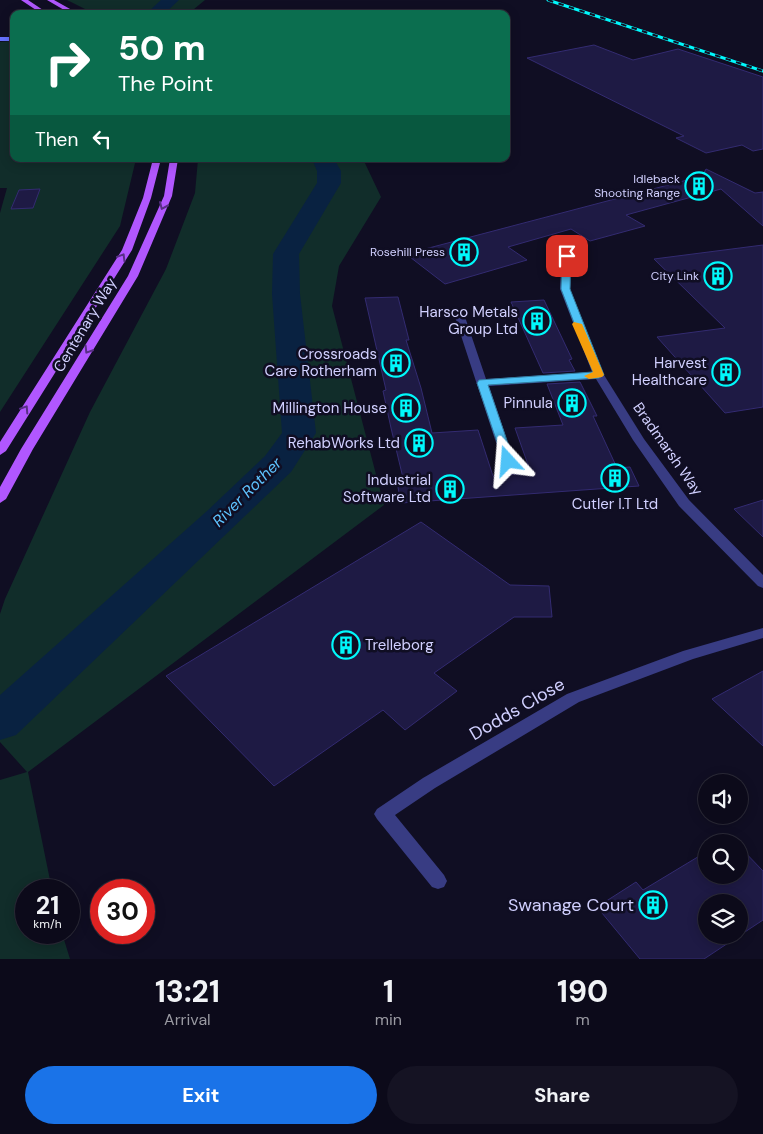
<!DOCTYPE html>
<style>
:root{--surface:#0c0a1a;--page:#151323;--text:#f1f3f6;--muted:#9a9aa2;--line:#2c2b39;--accent:#1a73e8}
body{margin:0;font-family:"DM Sans",sans-serif;background:var(--page);color:var(--text);height:100vh;display:flex;flex-direction:column;font-size:19px;white-space:nowrap}
*{box-sizing:border-box;margin:0}
p{font-size:16px;color:var(--muted)}
.icon{flex:none;width:28px;height:28px;fill:none;stroke:currentColor;stroke-width:2;stroke-linecap:round;stroke-linejoin:round}
.map{position:relative;height:959px;overflow:hidden}
.side{display:flex;flex-direction:column;background:var(--surface);flex:1}
.side>*{flex:none}
.guide{position:absolute;left:10px;top:10px;width:500px;height:152px;border-radius:10px;box-shadow:0 2px 12px #0003,0 0 0 1px var(--line);background:#0b6e4f;color:#fff;overflow:hidden}
.tools{position:absolute;left:698px;top:774px;display:grid;gap:10px}
.tools a{display:grid;place-items:center;width:50px;height:50px;border-radius:50%;background:var(--surface);box-shadow:0 2px 12px #0003,0 0 0 1px var(--line);font-size:25px}
.speed{position:absolute;left:15px;top:879px;display:flex;gap:10px;font-size:25px;font-weight:700;text-align:center}
.speed>*{display:grid;place-content:center;width:65px;height:65px;border-radius:50%;background:var(--surface);box-shadow:0 2px 12px #0003,0 0 0 1px var(--line);line-height:1}
.speed small{font-size:12px;font-weight:400}
.speed .limit{border:8px solid #d22;background:#fff;color:#111}
.pin{position:absolute;display:grid;place-items:center;width:42px;height:42px;color:#fff;margin:-21px;border-radius:10px;box-shadow:0 2px 8px #0006}
.me{position:absolute;width:55px;margin:-28px;rotate:341deg;stroke-linejoin:round;filter:drop-shadow(0 0 4px #0008)}
.turn{display:flex;align-items:center;gap:18px;height:105px;padding:0 25px;font-size:22px}
.turn .icon{width:65px;height:65px;stroke-width:2.5}
.turn b{display:block;font-size:35px;line-height:42px}
.then{display:flex;align-items:center;height:48px;padding:0 25px;background:#0003;gap:10px;font-size:19px}
.eta{display:flex;justify-content:space-evenly;align-items:center;height:85px;text-align:center}
.eta b{font-size:30px;font-weight:700;line-height:35px}
.cta{display:flex;gap:10px;margin-top:auto;padding:10px 25px}
.cta a{flex:1;height:58px;border-radius:30px;background:var(--accent);color:#fff;font-size:20px;font-weight:700;line-height:58px;text-align:center}
.cta a+a{background:var(--page);color:var(--text)}
.map>svg:first-child{display:block}
.green{fill:#112d2a}
.lines{fill:none;stroke-linecap:round;stroke-linejoin:round}
.river{fill:#092241;fill-rule:evenodd}
.building{fill:#1e1a44;stroke:#332b71;fill-rule:evenodd}
.street{fill:#383c83;fill-rule:evenodd}
.secondary{fill:#6771ff;fill-rule:evenodd}
.primary{fill:#b157ff;fill-rule:evenodd}
.rail-casing{stroke:#00f8fb;stroke-width:3}
.rail{stroke:#100e23;stroke-width:2;stroke-dasharray:5.5;stroke-linecap:butt}
.oneway{stroke:#582f86}
.route{fill:#4fc3f7;stroke:#337fa1}
.slow{fill:#f59e0b}
.labels{text-anchor:middle;dominant-baseline:central;stroke-width:5;stroke-linejoin:round;paint-order:stroke}
.far-poi-label{font-size:12px;fill:#d1d0ff;stroke:#100e23;text-anchor:end}
.poi-label{font-size:15px;fill:#d1d0ff;stroke:#100e23;text-anchor:end}
.street-label{font-size:15px;fill:#d1d0ff;stroke:#100e23}
.water-label{font-size:16px;font-style:italic;fill:#5ec3ff;stroke:#100e23}
.near-street-label{font-size:18px;fill:#d1d0ff;stroke:#100e23}
.near-poi-label{font-size:18px;fill:#d1d0ff;stroke:#100e23;text-anchor:end}
</style>
<div class="map">
<svg width="763" height="959" viewBox="0 0 763 959">
<rect width="100%" height="100%" fill="#100e23"/>
<path class="green" d="M67 0H205L188 14H95Z
M14 41V159H136L120 226 0 412V213L7 188H0V42Z
M198 159H363L381 197 339 266 332 306 384 505 28 772 52 890H26V932L62 933 70 959H0V780L27 772 0 742V614L5 599 90 412 166 269 195 193Z"/>
<g class="lines">
<path class="river" d="M161 0H179L164 14H146Z
M312 159H334L341 171V183L299 254 300 294 316 433 291 472 16 735 0 740V695L207 511 265 456 282 433 272 294 273 254 317 183V171Z"/>
</g>
<path class="building" d="M594 45 633 60 678 49 763 77V149L753 151 742 145 706 153 676 138 684 136 527 58Z
M706 169 755 193 763 192V226L721 189 626 215 645 226 590 241 571 229 508 247 527 260 445 284 406 254 706 175 704 173Z
M40 189 33 208 11 209 19 190Z
M763 245V407L725 413 657 337 725 328 654 259Z
M398 297 409 340H406L421 388 432 433 478 430 493 476 531 473 515 428 563 425 547 384 580 382 597 416H593L617 468 630 467 639 486 401 503 397 482H404L391 428 383 391 386 390 365 298Z
M544 300 572 359 569 360 575 371 543 373 511 302Z
M763 500V537L734 509Z
M421 522 510 585 549 586 552 617H514L434 673 457 691 405 730 383 710 274 786 166 676Z
M763 671V746L712 699Z
M739 846 763 871V920L704 959H640L597 907 636 882 643 890 706 852V875H739ZM706 902H739V935H706Z"/>
<g class="lines">
<path class="street" d="M567 253 572 256 570 289 604 375 644 439 689 500 763 575V588L758 586 679 506 633 440 596 379 489 386 514 461 508 465 502 461 453 311 458 308 463 311 486 379 592 372 560 289 562 256Z
M763 628V638L693 659 579 702 435 788 395 815 444 875 447 881 444 887 438 889 432 887 377 819 374 814 377 809 423 778 567 694 683 651Z"/>
<path class="secondary" d="M0 37H14V41H0Z"/>
<path class="primary" d="M21 0H28L49 14H42Z
M47 0H54L79 14H71Z
M153 159H161L151 198 132 250 6 451 0 455V442L122 250 143 198Z
M170 159H178L172 196 138 276 33 449 6 499 0 503V487L21 449 128 276 164 196Z"/>
<g class="rail-casing">
<path id="rail" d="M548 0 763 71"/>
</g>
<use href="#rail" class="rail"/>
</g>
<defs><path id="oneway-chevron" d="M-2-3.5L2.5 0L-2 3.5" fill="none" stroke-width="1.6" stroke-linecap="round" stroke-linejoin="round" transform="scale(1.25)"/></defs>
<g class="oneway">
<use href="#oneway-chevron" transform="translate(163 206) rotate(114)"/>
<use href="#oneway-chevron" transform="translate(122 257) rotate(-59)"/>
<use href="#oneway-chevron" transform="translate(88 350) rotate(122)"/>
<use href="#oneway-chevron" transform="translate(25 409) rotate(-57)"/>
</g>
<path class="route" d="M567 254 571 256 570 289 604 375 599 378 488 385 514 461 508 464 504 463 477 383 479 380 593 372 561 289 562 256Z"/>
<path class="slow" d="M574 322 582 324 604 375 602 377 589 379 584 376 593 372 572 324Z"/>
<defs>
<g id="building-ring" transform="scale(1.4375)"><circle r="9.5" fill="#100e23" stroke="#00f8fb" stroke-width="1.5"/><path d="M-4-6H4V6H1V3H-1V6H-4ZM-2.5-4.3h1.7v1.8h-1.7ZM.8-4.3h1.7v1.8H.8ZM-2.5-1h1.7V.8h-1.7ZM.8-1h1.7V.8H.8Z" fill="#00f8fb"/></g>
</defs>
<g fill-rule="evenodd">
<use href="#building-ring" x="699" y="186"/>
<use href="#building-ring" x="464" y="252"/>
<use href="#building-ring" x="718" y="276"/>
<use href="#building-ring" x="537" y="321"/>
<use href="#building-ring" x="396" y="363"/>
<use href="#building-ring" x="726" y="372"/>
<use href="#building-ring" x="572" y="403"/>
<use href="#building-ring" x="406" y="408"/>
<use href="#building-ring" x="419" y="443"/>
<use href="#building-ring" x="615" y="478"/>
<use href="#building-ring" x="450" y="489"/>
<use href="#building-ring" x="346" y="645"/>
<use href="#building-ring" x="653" y="905"/>
</g>
<g class="labels">
<g class="far-poi-label">
<text x="680" y="179">Idleback<tspan x="680" dy="14">Shooting Range</tspan></text>
<text x="445" y="252">Rosehill Press</text>
<text x="699" y="276">City Link</text>
</g>
<g class="poi-label">
<text x="518" y="312">Harsco Metals<tspan x="518" dy="17">Group Ltd</tspan></text>
<text x="377" y="354">Crossroads<tspan x="377" dy="17">Care Rotherham</tspan></text>
<text x="707" y="363">Harvest<tspan x="707" dy="17">Healthcare</tspan></text>
<text x="553" y="403">Pinnula</text>
<text x="387" y="408">Millington House</text>
<text x="400" y="443">RehabWorks Ltd</text>
<text x="431" y="480">Industrial<tspan x="431" dy="17">Software Ltd</tspan></text>
<text x="615" y="504" text-anchor="middle">Cutler I.T Ltd</text>
<text x="365" y="645" text-anchor="start">Trelleborg</text>
</g>
<g class="street-label">
<text transform="translate(85 325) rotate(-59)">Centenary Way</text>
<text transform="translate(668 449) rotate(55)">Bradmarsh Way</text>
</g>
<g class="water-label">
<text transform="translate(247 492) rotate(-45)">River Rother</text>
</g>
<g class="near-street-label">
<text transform="translate(517 709) rotate(-30)">Dodds Close</text>
</g>
<g class="near-poi-label">
<text x="634" y="905">Swanage Court</text>
</g>
</g>
</svg>
<div class="tools">
<a><svg class="icon" aria-label="sound" viewBox="0 0 24 24"><path d="M4 9h4l5-4v14l-5-4H4zM17 9q2 3 0 6"/></svg></a>
<a><svg class="icon" aria-label="search" viewBox="0 0 24 24"><circle cx="10" cy="10" r="6"/><path d="M15 15l6 6"/></svg></a>
<a><svg class="icon" aria-label="layers" viewBox="0 0 24 24"><path d="M12 4l9 5-9 5-9-5zM3 14l9 5 9-5"/></svg></a>
</div>
<div class="speed"><div>21<small>km/h</small></div><div class="limit">30</div></div>
<div class="pin" style="left:567px;top:256px;background:#d93025"><svg class="icon" aria-label="arrive" viewBox="0 0 24 24"><path d="M6 21V4h12l-3 4 3 4H6"/></svg></div>
<svg class="me" style="left:508px;top:461px" viewBox="-20 -20 40 40"><path d="M0-17L14 15 0 8-14 15z" fill="#4fc3f7" stroke="#fff" stroke-width="4"/></svg>
<div class="guide">
<div class="turn"><svg class="icon" aria-label="right" viewBox="0 0 24 24"><path d="M7 20v-9h11M14 6l5 5-5 5"/></svg><div><b>50 m</b>The Point</div></div>
<div class="then">Then<svg class="icon" aria-label="left" viewBox="0 0 24 24"><path d="M17 20v-9H6M10 6l-5 5 5 5"/></svg></div>
</div>
</div>
<section class="side">
<div class="eta">
<div><b>13:21</b><p>Arrival</p></div>
<div><b>1</b><p>min</p></div>
<div><b>190</b><p>m</p></div>
</div>
<div class="cta"><a>Exit</a><a>Share</a></div>
</section>
